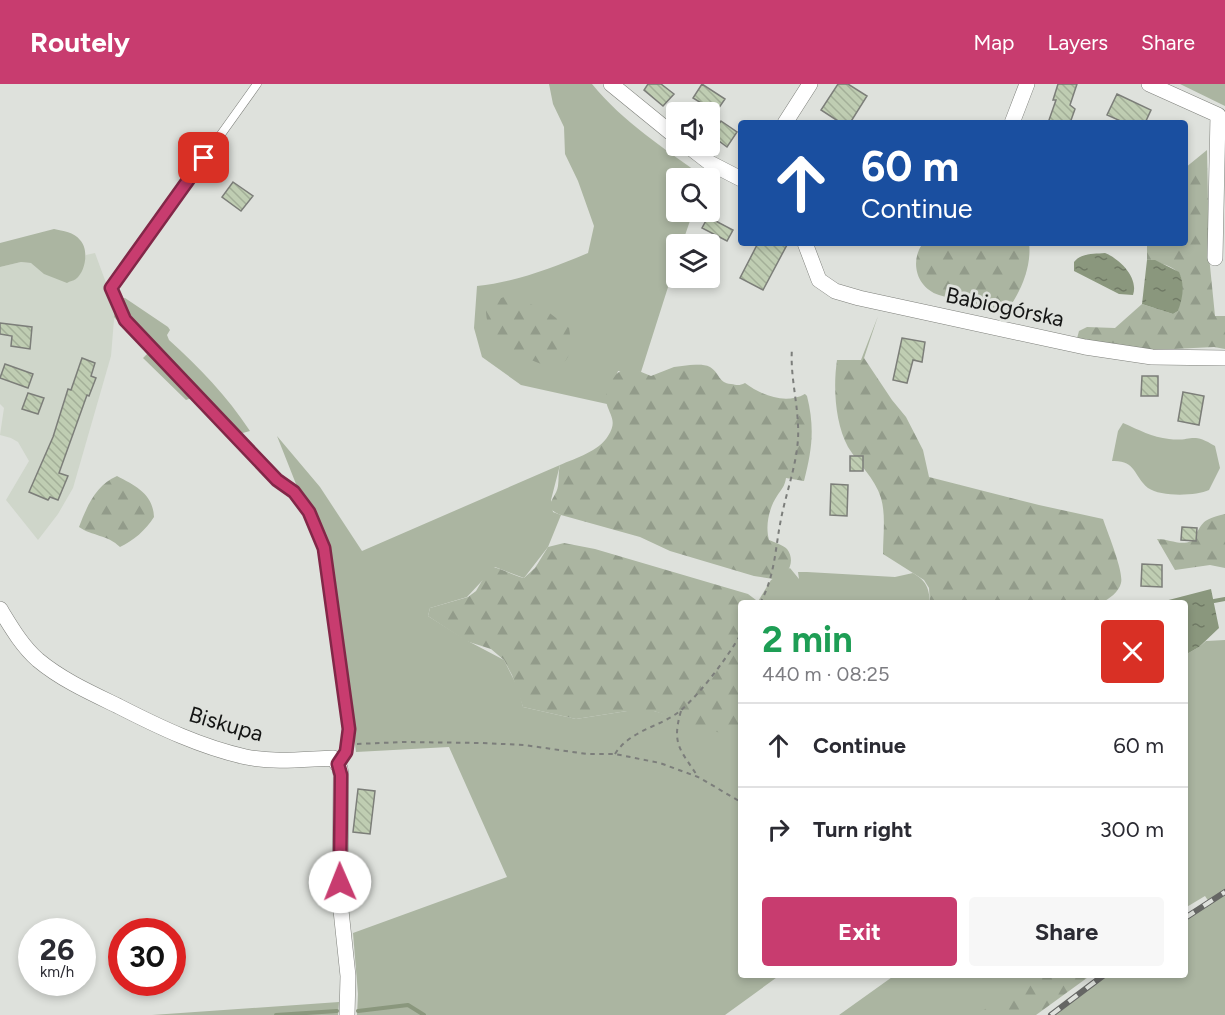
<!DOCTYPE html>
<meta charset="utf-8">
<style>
:root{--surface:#fff;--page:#f7f7f7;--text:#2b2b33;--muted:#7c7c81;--line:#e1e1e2;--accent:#c83c6f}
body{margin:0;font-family:Figtree,sans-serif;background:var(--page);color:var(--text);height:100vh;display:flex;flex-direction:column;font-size:22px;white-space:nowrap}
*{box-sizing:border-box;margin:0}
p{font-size:20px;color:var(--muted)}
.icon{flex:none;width:33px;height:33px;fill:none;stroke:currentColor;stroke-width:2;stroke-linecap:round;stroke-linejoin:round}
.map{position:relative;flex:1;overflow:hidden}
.sheet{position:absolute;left:738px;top:516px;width:450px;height:378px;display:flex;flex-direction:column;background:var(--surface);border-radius:6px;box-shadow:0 3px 9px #0003}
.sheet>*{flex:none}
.guide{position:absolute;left:738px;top:36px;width:450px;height:126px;border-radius:6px;box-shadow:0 3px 9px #0003;background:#1a4fa0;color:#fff;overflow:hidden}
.fabs{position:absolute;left:666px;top:18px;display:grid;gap:12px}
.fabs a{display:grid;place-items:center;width:54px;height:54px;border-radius:6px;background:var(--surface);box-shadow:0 3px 9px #0003;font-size:30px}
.speed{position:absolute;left:18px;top:834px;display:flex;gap:12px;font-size:30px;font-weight:700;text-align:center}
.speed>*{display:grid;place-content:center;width:78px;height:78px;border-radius:50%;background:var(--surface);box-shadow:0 3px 9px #0003;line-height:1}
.speed small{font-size:15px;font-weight:400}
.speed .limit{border:9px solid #d22;background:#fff;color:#111}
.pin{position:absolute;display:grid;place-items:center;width:51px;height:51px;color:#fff;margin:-26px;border-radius:12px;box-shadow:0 3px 9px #0006}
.me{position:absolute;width:66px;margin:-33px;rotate:359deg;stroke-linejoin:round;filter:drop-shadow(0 0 4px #0008)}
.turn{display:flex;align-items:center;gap:21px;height:126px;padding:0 24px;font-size:27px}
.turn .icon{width:78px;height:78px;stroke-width:2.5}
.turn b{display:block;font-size:42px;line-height:51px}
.round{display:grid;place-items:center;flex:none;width:63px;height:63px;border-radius:6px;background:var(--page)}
.headline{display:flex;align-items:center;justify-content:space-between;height:102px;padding:0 24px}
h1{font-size:36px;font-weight:700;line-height:45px;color:#1e9e55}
.button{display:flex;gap:12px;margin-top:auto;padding:12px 24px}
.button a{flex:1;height:69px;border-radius:6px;background:var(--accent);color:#fff;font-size:24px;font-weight:700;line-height:69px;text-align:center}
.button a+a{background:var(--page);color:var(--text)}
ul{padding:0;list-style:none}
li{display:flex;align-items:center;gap:18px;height:84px;padding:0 24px;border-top:2px solid var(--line)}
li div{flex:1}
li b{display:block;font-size:22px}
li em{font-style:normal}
header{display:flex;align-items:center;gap:36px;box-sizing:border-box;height:84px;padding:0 30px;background:var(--accent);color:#fff}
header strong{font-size:28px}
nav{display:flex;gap:33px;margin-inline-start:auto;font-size:21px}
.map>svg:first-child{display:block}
.built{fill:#cfd6ca}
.green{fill:#abb5a1}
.forest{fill:url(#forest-firs)}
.water{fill:url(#water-ripples)}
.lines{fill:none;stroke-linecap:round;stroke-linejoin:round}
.stream{stroke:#8a977d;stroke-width:4}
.building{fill:url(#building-back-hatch);stroke:#7c7e79;stroke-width:1.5}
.service-casing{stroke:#7d7f7a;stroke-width:9}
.minor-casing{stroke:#7d7f7a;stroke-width:16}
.path{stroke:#7c7e7b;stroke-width:2;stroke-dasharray:4.5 4.5;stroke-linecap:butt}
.service{stroke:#fff;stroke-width:8}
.minor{stroke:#fff;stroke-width:15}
.rail-casing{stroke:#656664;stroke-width:6}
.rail{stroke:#dee1dc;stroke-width:4;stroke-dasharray:11;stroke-linecap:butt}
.route-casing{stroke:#822748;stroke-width:15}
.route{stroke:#c83c6f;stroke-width:10}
.labels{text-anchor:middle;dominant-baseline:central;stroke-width:6;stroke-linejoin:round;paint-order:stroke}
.street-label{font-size:22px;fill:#141514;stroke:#dee1dc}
</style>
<header>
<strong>Routely</strong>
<nav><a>Map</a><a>Layers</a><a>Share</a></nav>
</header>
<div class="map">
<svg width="1225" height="931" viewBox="0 0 1225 931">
<defs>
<pattern id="forest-firs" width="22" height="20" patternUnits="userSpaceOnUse" patternTransform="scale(1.5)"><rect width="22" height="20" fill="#abb5a1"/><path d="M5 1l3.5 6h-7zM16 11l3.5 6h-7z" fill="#929b8a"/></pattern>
<pattern id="water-ripples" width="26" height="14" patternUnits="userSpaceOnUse" patternTransform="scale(1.5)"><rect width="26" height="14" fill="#8a977d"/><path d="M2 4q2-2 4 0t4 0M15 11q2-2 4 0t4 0" fill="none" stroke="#707a65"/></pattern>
<pattern id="building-back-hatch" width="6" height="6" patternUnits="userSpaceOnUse" patternTransform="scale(1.5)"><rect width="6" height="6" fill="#bfcdb2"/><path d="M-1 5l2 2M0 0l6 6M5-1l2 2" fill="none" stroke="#a3af98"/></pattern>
</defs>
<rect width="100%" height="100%" fill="#dee1dc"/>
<path class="built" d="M95 169 115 223 111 272 73 404 58 430 38 456 6 416 29 377 18 358 11 354 0 351 4 324 0 320V183L21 178 31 179 76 195 80 190 86 171Z"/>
<path class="green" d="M549 0H592C623 38 665 65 704 93V94H676V128H693L682 160H676V178L641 288 618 287 607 320 521 301 482 273 474 244 477 202C516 198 552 184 588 169L594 142 578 97 565 70 564 43 553 20Z
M1180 0H1225V22Z
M54 145C63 147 74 148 80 156 89 165 86 187 76 195 73 197 70 197 67 199L44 190 31 179 21 178 0 183V159Z
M125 214 168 243 170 246 167 251 169 256C199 283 227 312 250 347L239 350 202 310 186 316 143 274 148 269 114 233 115 223 113 216Z
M1123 339C1139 346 1152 353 1169 355 1192 358 1191 347 1215 362L1220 384 1209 406C1196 412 1161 413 1148 404 1133 391 1136 376 1112 377L1118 347Z
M277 352 320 403 362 467 560 381 551 416 553 428 561 431 548 463 524 494 495 483 467 513 430 524 428 532 466 556 504 576 518 604 523 623 576 635 627 627H654L741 652V891H780L725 931H357L358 910 353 849 507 793 449 663 356 668 334 496Z
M790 484 799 495 798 488H807L895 493 913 489C926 497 929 503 930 519H757L771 496Z
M1225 556V931H1052L1108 891H1185V835L1209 818 1205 812 1185 824V571L1199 563 1206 557Z
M895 891H1045L993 931H839Z
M339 918 338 931H152Z"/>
<path class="forest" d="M1207 66 1209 172 1215 232H1225V265L1214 263 1153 266 1124 261 1076 258 1079 247 1087 243 1115 244 1142 220 1173 230 1178 227C1181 207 1190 190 1166 181 1159 179 1155 176 1147 176V159H1185V84Z
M923 159H1029C1032 181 1021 208 1008 225 991 225 978 221 962 217 955 214 947 214 939 211 917 204 909 178 923 159Z
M509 211 547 227 569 244C578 292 547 287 516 268 511 265 503 263 499 259 489 250 485 233 486 220Z
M878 232 864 274 892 316 906 333 923 366 929 393 1039 421 1103 435C1107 447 1124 488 1121 499 1119 508 1109 515 1101 519H930L929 504 924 496 883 470C883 452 886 431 881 414 875 394 859 381 848 363 835 339 833 303 837 276H861Z
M690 281C697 281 704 280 710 283 720 289 718 299 731 300 737 301 739 302 745 299 761 311 785 321 805 310L807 312C815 344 812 366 804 397L786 394C785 402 781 406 777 412 769 424 765 442 769 456 774 458 783 461 787 465 796 477 788 490 779 496L754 492 670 467 640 453 561 431C540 423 556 415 558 402 559 395 558 388 560 381 576 374 599 367 608 352 617 338 611 333 607 321 602 306 615 286 629 283L651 292 674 283Z
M117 392C136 402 153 410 154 433 146 446 133 457 120 463 108 451 92 452 79 443 87 422 96 401 117 392Z
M1225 430V484L1210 481 1175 486 1157 455C1170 455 1179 462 1192 457 1204 437 1201 436 1225 430Z
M564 459 595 465 748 510 756 516V519H741V654L705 645 654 627H627L576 635 523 623 512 591 504 576 491 565 466 557 428 532 430 524 468 513 476 507 490 483C501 483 512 492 524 494L535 484 548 463Z
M1028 891H1091L1036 931H974L991 922Z"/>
<path class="water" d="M1105 169C1120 175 1139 194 1133 211L1119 210 1074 187V178C1081 169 1094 170 1105 169Z
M1147 176H1155L1179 188C1185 201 1183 213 1178 227L1173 230 1142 220Z
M1211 505 1219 544 1199 563 1185 571V519H1157Z"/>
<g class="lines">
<path class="stream" d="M1214 517 1225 515
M358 927 408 921 424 931
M276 931 337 927"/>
</g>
<path class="building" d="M648 0H661L674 10 663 22 644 6Z
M702 0 725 15 716 28H697L703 20 693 14Z
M838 0H848L867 12 850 39H841L821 26Z
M1058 0H1077L1070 21 1075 25 1070 39H1048L1056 16H1053Z
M1117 10 1151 26 1145 39H1125L1107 31Z
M721 37 737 48 727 63 711 51Z
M233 98 253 112 241 127 222 113Z
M708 133 733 146 727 157 702 144Z
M758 159H788L763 206 740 194Z
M0 239 32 243 30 265 11 262 12 252 0 250Z
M902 254 925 258 922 278 913 276 907 299 893 296Z
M82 274 95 279 91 292 96 294 89 312 87 311 59 389 68 392 58 416 50 413 48 416 29 408 53 353 68 305 71 306Z
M5 280 33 290 28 304 0 294Z
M1142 292H1158V312H1141Z
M1183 308 1204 312 1199 341 1178 337Z
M28 309 44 314 38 330 22 325Z
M850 372H863V387H850Z
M831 400 848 401 847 432 830 431Z
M1182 443 1197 444 1196 457 1181 456Z
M1142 480 1162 481V503L1141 502Z
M358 705 375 707 370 750 353 748Z"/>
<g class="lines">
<g class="service-casing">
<path id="service" d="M257 0 111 204 125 236 277 396 294 408 308 428 324 464 349 645 346 668 338 679"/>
</g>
<g class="minor-casing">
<path id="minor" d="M611 0 676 53
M1149 0 1218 31 1215 174
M785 39 810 0
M1012 39 1027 0
M688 62 710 79 741 95
M805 159 819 196 835 207 859 214 1085 263 1152 273 1225 274
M0 525C11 543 22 562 38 576 62 596 91 609 118 622 159 643 201 663 246 673 274 679 305 675 333 674L340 684 341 691 340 817 348 892 347 931"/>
</g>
<path class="path" d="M760 519C775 493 775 465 781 435 787 404 800 373 798 341 797 315 790 290 792 264
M681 627C671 661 681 666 698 693
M357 660 403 658 482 659 524 661 587 670H615L660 679 698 693 741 718
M615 670C630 646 660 643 680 627 701 609 727 574 741 550"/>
<use href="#service" class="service"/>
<use href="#minor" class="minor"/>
<g class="rail-casing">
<path id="rail" d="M1185 834 1225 808
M1051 931 1104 891"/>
</g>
<use href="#rail" class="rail"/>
</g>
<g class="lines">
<g class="route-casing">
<path id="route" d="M204 74 111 204 125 236 277 396 294 408 309 428 324 464 349 645 346 668 338 680 341 691 340 798"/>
</g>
<use href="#route" class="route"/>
</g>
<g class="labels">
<g class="street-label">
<text transform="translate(1005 223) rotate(12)">Babiogórska</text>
<text transform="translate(226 640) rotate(16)">Biskupa</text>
</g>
</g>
</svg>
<div class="fabs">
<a><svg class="icon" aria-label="sound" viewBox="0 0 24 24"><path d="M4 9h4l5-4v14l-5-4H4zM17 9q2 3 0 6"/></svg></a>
<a><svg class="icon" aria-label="search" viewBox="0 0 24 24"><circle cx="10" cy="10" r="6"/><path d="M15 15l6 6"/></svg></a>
<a><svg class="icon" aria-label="layers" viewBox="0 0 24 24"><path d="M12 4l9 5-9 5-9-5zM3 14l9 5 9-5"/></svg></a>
</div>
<div class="speed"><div>26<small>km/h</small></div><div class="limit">30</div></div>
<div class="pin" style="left:204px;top:74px;background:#d93025"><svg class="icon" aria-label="arrive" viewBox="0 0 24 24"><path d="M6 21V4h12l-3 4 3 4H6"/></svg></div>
<svg class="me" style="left:340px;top:798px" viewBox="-20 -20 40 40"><circle r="19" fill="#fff"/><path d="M0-13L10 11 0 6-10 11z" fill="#c83c6f"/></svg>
<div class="guide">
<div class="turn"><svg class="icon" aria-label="ahead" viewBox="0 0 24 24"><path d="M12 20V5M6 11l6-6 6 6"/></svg><div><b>60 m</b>Continue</div></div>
</div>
<section class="sheet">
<div class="headline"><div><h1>2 min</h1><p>440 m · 08:25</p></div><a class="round" style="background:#d93025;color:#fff"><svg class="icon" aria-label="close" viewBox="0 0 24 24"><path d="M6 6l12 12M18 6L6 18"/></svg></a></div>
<ul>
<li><svg class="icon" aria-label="ahead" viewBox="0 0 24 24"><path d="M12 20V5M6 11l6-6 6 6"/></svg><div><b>Continue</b></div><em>60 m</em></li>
<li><svg class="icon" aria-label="right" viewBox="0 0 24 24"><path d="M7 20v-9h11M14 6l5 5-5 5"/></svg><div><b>Turn right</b></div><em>300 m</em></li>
</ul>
<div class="button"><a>Exit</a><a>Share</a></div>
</section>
</div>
